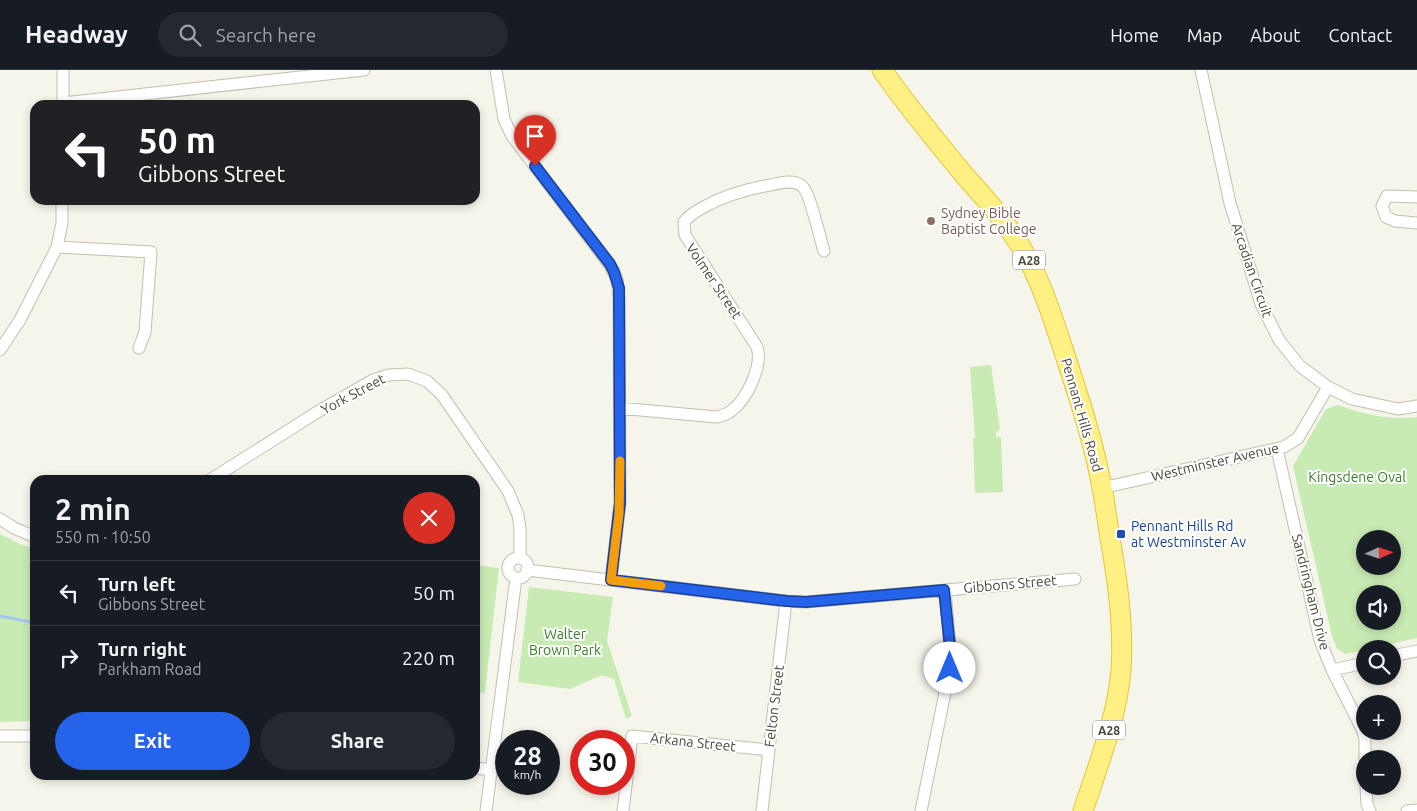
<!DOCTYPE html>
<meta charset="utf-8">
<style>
:root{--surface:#171b24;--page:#242831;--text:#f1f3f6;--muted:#9ea1a6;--line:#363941;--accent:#2563eb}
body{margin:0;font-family:Ubuntu,sans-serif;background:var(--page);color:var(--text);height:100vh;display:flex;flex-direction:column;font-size:19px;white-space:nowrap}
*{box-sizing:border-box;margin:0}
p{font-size:16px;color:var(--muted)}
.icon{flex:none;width:28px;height:28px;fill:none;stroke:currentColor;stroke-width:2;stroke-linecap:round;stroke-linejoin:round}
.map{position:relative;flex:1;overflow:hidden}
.side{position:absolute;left:30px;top:405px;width:450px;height:305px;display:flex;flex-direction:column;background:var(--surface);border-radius:15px;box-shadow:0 2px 8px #0003}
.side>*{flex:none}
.guide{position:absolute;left:30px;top:30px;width:450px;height:105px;border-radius:15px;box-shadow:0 2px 8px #0003;background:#202124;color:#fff;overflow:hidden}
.needle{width:32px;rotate:87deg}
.tools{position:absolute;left:1356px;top:460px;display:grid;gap:10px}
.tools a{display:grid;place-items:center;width:45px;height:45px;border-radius:50%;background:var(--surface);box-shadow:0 2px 8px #0003;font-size:25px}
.speed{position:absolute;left:495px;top:660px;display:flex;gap:10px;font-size:25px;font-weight:700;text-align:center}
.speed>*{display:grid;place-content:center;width:65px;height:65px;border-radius:50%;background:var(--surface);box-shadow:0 2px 8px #0003;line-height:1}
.speed small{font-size:12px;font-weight:400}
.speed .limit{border:8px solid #d22;background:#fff;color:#111}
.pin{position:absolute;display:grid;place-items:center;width:42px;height:42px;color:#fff;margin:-51px -21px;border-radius:50% 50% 50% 0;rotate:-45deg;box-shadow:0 0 5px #0007}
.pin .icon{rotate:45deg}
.me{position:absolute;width:55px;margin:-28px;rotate:0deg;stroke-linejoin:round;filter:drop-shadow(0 0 4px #0008)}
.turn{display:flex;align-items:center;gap:18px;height:105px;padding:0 25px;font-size:22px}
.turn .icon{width:65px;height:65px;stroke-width:2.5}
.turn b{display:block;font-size:35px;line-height:42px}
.round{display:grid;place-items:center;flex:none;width:52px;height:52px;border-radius:26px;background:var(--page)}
.summary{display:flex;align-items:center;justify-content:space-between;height:85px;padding:0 25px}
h1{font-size:30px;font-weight:700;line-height:38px}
.action{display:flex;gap:10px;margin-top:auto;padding:10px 25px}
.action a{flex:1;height:58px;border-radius:30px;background:var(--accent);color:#fff;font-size:20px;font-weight:700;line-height:58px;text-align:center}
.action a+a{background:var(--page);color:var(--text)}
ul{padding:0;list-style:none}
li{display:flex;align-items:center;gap:15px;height:65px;padding:0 25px;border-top:1px solid var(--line)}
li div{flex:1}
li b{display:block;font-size:19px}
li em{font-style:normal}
header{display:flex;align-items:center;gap:30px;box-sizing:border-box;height:70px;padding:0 25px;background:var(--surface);border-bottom:1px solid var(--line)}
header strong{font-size:24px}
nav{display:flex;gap:28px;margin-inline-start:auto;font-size:18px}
.search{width:350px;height:45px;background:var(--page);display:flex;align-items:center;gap:12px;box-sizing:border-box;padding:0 18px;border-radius:28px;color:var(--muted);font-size:19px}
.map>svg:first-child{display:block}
.green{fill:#c7ebb3;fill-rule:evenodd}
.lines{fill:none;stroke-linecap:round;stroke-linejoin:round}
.stream{stroke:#a6c5f3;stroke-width:3}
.minor-casing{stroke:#c2bfad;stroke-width:13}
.trunk-casing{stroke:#e3c637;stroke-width:21}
.minor{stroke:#fff;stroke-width:11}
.trunk{stroke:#fff083;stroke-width:19}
.route-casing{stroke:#184099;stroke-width:12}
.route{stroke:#2563eb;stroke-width:9}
.slow{stroke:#f59e0b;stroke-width:9}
.education-dot{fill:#8d6e63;stroke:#fff;stroke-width:2}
.transit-dot{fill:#1a4fb4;stroke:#fff;stroke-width:2}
.labels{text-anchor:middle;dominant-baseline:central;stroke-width:4;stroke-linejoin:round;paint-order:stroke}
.shield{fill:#fff;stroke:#807e74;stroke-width:1}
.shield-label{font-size:12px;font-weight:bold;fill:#4a4738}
.education-label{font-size:14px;fill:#785e54;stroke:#fff;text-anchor:start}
.street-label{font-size:14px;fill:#4a4738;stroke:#fff}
.park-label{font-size:14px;fill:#387f28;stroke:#fff}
.transit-label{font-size:14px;fill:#164399;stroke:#fff;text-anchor:start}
</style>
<header>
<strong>Headway</strong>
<div class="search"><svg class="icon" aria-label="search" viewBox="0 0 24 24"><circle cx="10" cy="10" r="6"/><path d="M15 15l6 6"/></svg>Search here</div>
<nav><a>Home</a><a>Map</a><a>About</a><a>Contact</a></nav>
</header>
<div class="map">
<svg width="1417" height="741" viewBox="0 0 1417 741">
<rect width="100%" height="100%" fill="#f6f5eb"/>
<path class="green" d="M991 295 1000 359 996 363V367H1001L1003 422 975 423 973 368H975L970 297Z
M1338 335C1364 345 1390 350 1417 347V568L1346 584 1337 579 1332 566 1293 396 1326 339ZM1365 469H1392V496H1365ZM1365 524H1392V551H1365Z
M0 464 22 475 35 479V651L0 652Z
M475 495 499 498 485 623 475 622Z
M529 517 613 527 607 571 632 646 626 649 614 609 602 605 570 619 518 612Z"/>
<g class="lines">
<path class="stream" d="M0 546 35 553"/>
<g class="minor-casing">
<path id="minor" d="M496 0 504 49 512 66 609 194 617 209 619 228 620 433 611 510
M1201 0 1230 133 1261 234 1279 270 1300 296 1328 317 1352 329 1398 339 1417 336
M63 33 364 0
M63 35V0
M1417 127 1387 126 1382 136 1386 147 1395 151 1417 153
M57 177 151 182 145 262 139 278
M0 280 20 250 57 177 62 153V130
M619 338 716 347C722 346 727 344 731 341 747 330 763 295 757 277L685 165 684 152C689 145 695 142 702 138 725 125 746 119 771 115 780 113 794 109 802 116 810 122 820 169 824 181
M1277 379 1320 570 1332 600 1362 659 1365 668V689
M210 410 319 341 373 310 389 305 408 304 427 311 442 325 508 421 518 445 520 458V488
M1102 418 1284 377 1298 368 1328 317
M0 449 14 458 35 467
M508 498a10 10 0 1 1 20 0a10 10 0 1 1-20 0Z
M527 500 786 531 806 532 1075 509
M1392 586 1417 581
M1332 600 1365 593
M0 666H35
M475 698 491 700
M1366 716 1367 734 1370 741
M486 741 516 508
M623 741 632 666 769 680
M762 741 786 531
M921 741 950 598V577L945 520
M1407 741 1417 740"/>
</g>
<g class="trunk-casing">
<path id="trunk" d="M882 0C908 37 936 71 965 106 982 125 1000 144 1014 166 1039 202 1051 243 1065 285 1079 328 1094 373 1102 418 1105 433 1107 448 1109 462 1117 508 1124 553 1121 600 1117 648 1098 695 1083 741"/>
</g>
<use href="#minor" class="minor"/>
<use href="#trunk" class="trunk"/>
</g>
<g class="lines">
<g class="route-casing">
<path id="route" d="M535 96 610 194 614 202 619 218 620 433 611 510 786 531 806 532 944 520 950 577V598"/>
</g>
<use href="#route" class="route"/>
<path class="slow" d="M620 391 619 444 611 510 661 516"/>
</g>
<circle class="education-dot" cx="931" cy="151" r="5"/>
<rect class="transit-dot" x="1116" y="459" width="10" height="10" rx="2.5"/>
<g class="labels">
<g class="shield">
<rect x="1013" y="180.5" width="32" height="19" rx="4"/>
<rect x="1093" y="650.5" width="32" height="19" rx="4"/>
</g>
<g class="shield-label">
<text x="1029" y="190">A28</text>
<text x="1109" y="660">A28</text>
</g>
<g class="education-label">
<text x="941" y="143">Sydney Bible<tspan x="941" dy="16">Baptist College</tspan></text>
</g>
<g class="street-label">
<text transform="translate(1252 200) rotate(71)">Arcadian Circuit</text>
<text transform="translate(714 211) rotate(56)">Volmer Street</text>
<text transform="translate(353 324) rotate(-28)">York Street</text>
<text transform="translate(1082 345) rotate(74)">Pennant Hills Road</text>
<text transform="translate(1215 392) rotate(-13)">Westminster Avenue</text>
<text transform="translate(1010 514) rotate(-5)">Gibbons Street</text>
<text transform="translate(1311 522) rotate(76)">Sandringham Drive</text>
<text transform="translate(774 636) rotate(-83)">Felton Street</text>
<text transform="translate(693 672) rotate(6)">Arkana Street</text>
</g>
<g class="park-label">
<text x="1357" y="407">Kingsdene Oval</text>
<text x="565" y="564">Walter<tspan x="565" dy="16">Brown Park</tspan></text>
</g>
<g class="transit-label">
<text x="1131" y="456">Pennant Hills Rd<tspan x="1131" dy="16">at Westminster Av</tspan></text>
</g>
</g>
</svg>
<div class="tools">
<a><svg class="needle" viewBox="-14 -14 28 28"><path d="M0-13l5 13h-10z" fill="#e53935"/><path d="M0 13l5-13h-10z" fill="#9ea1a6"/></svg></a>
<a><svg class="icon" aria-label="sound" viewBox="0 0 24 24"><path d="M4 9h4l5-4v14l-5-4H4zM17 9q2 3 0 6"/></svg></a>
<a><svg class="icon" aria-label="search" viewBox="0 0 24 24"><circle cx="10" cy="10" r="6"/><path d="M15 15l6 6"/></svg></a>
<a>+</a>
<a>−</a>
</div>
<div class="speed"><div>28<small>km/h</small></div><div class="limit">30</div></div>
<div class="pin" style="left:535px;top:96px;background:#d93025"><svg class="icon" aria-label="arrive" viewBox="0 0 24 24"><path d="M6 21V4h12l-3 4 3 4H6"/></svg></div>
<svg class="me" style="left:950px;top:598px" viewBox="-20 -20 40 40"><circle r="19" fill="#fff"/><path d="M0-13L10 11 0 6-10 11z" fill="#2563eb"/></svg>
<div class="guide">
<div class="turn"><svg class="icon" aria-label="left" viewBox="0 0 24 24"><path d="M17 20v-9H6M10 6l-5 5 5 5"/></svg><div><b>50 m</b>Gibbons Street</div></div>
</div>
<section class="side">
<div class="summary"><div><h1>2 min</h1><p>550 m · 10:50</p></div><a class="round" style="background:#d93025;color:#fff"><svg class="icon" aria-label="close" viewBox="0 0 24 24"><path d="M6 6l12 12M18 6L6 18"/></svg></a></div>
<ul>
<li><svg class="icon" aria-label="left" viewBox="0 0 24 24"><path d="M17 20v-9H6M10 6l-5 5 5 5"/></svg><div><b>Turn left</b><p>Gibbons Street</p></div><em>50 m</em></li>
<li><svg class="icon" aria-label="right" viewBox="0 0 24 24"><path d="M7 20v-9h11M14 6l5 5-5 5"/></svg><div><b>Turn right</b><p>Parkham Road</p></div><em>220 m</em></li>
</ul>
<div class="action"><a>Exit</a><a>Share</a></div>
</section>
</div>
